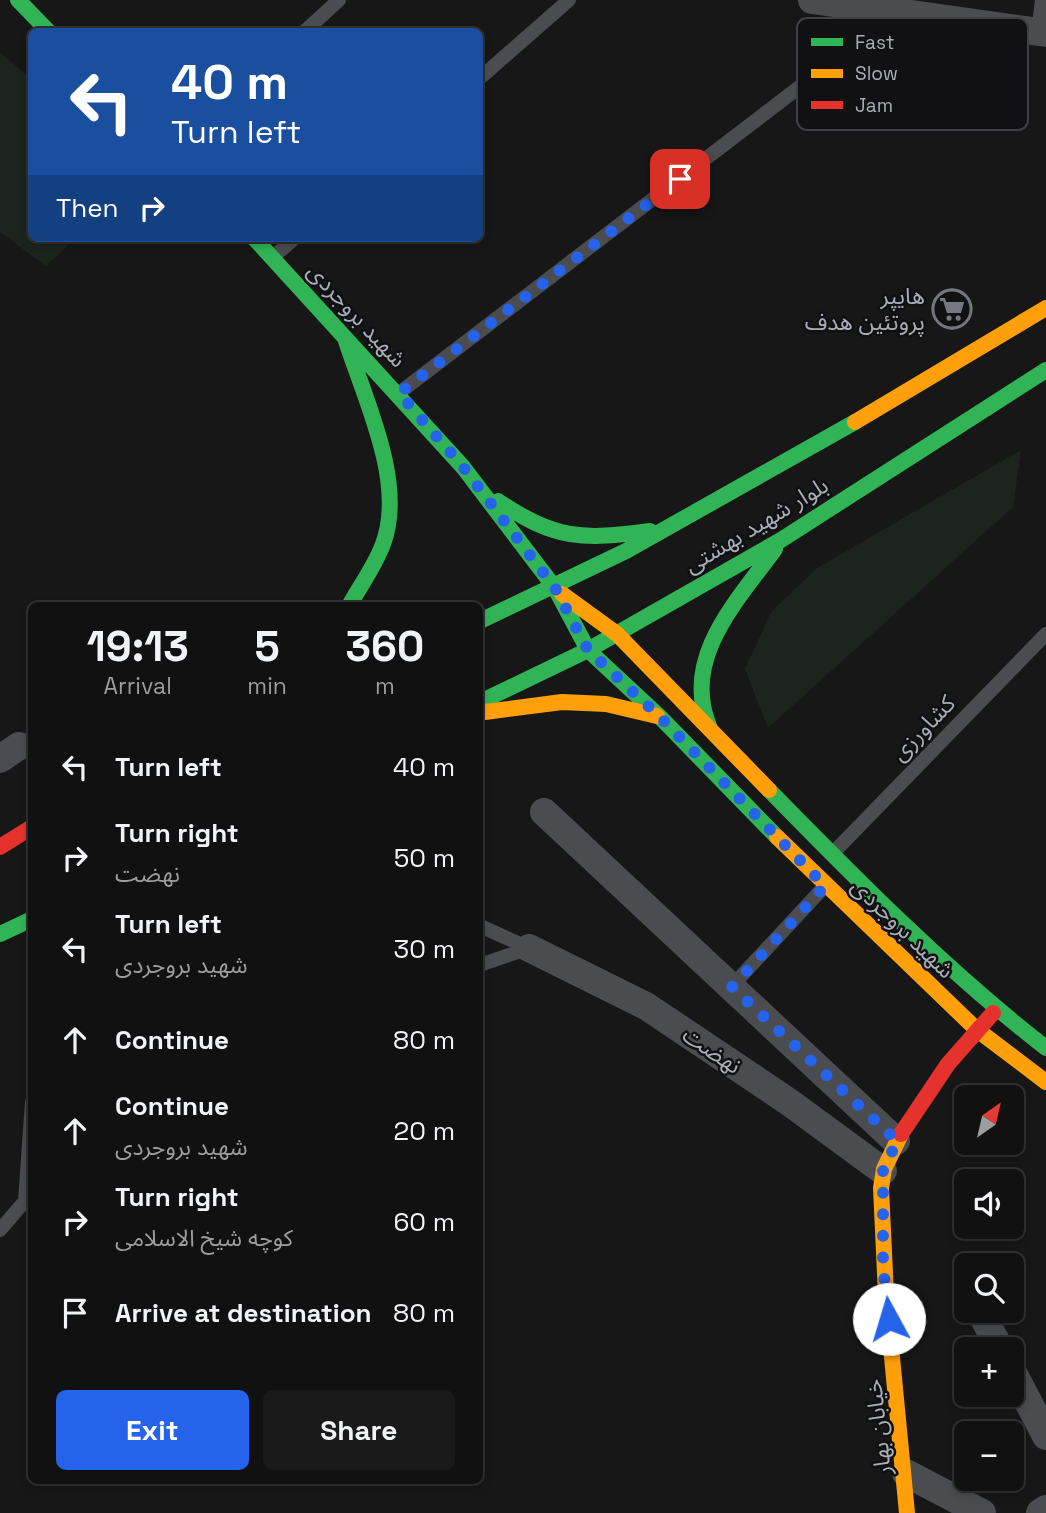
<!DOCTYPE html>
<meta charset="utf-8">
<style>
:root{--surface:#111;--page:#1a1a1a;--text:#f1f3f6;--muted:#9c9d9f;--line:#303131;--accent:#2563eb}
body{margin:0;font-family:"Space Grotesk","Noto Sans Arabic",sans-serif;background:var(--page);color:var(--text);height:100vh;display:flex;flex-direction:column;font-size:26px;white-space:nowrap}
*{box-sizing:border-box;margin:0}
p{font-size:23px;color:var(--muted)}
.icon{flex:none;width:38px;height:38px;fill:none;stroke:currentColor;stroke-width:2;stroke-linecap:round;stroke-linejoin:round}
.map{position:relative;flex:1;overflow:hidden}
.panel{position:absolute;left:28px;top:602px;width:455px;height:882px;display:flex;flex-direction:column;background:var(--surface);border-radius:10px;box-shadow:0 4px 10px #0003,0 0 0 2px var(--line)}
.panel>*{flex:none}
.hud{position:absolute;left:28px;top:28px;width:455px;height:214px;border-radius:10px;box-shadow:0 4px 10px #0003,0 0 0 2px var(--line);background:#1a4fa0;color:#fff;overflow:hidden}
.needle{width:46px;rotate:34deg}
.controls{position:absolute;left:954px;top:1085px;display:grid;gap:14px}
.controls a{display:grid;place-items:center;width:70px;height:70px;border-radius:10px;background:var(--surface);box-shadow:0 4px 10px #0003,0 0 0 2px var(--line);font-size:35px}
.pin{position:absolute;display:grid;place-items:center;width:60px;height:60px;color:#fff;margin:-30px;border-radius:14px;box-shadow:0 4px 10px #0006}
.me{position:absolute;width:77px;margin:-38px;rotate:354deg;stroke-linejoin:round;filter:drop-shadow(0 0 5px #0008)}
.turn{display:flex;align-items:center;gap:24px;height:147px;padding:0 28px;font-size:32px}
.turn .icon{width:91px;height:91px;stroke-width:2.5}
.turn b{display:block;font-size:49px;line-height:60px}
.then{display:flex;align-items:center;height:66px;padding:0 28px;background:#0003;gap:14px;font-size:26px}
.eta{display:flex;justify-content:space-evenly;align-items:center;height:119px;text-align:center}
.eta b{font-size:42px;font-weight:600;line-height:49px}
.cta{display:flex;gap:14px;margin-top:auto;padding:14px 28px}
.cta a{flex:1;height:80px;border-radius:10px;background:var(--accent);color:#fff;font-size:28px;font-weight:600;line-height:80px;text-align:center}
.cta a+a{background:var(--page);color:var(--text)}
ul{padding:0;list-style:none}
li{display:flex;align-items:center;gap:21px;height:91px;padding:0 28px}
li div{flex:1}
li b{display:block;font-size:26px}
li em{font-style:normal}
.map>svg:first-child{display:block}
.green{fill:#1d241e}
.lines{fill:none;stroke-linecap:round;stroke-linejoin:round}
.lane{stroke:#4b4c50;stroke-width:14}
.street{stroke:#4b4c50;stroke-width:28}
.fast{stroke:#30b455;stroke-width:16}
.slow{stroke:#ff9f0a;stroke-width:16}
.jam{stroke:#e5322d;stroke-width:16}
.route{stroke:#2563eb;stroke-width:12;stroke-dasharray:0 21.6}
.labels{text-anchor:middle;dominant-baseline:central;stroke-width:5;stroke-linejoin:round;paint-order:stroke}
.poi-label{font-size:23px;fill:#a8adb8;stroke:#111113;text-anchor:end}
.street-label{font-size:23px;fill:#a8adb8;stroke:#111113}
.key{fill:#111113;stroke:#3e4045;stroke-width:2}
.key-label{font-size:19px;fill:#a8adb8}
</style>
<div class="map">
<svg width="1046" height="1513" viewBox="0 0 1046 1513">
<rect width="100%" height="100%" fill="#171717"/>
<path class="green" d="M0 52 31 79 32 238H76L46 266 0 232Z
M1021 450 1013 507 768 728 745 669 771 612 817 568Z"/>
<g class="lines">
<path class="lane" d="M304 32 339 0
M1038 32 1042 0
M480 78 569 0
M272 258 295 238
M399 393 895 14
M833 853 1046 634
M480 926 529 948
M480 965 529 948
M731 987 824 887
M0 1230 25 1201 32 1102"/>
<path class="street" d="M812 0 1046 33
M0 759 19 746
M544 812 896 1141
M529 948 646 1006 789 1102 883 1171
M980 1311 1000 1349
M1012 1371 1046 1436
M906 1473 982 1513
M1040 1513 1046 1509"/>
<path class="fast" d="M18 0 49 32
M254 238 463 467 555 588 588 650 660 717 777 837
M346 341C365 400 406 483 383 544 375 566 360 586 349 606
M498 501C555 540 583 540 650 531
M480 621 626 551 855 422
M480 702 588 650 781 540 1046 370
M709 726C681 658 737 601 775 549
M769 790C857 880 947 971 1046 1048
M0 934 32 919"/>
<path class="slow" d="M855 422 1046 308
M562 594 617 634 769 790
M485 712 562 702 606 704 657 716
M777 837 976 1029 1046 1082
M901 1134 884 1169 881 1188 886 1295 907 1513"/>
<path class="jam" d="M0 847 32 827
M901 1134 948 1064 993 1013"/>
</g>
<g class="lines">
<path class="route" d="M680 179 399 393 463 467 555 588 588 650 660 717 825 886 732 987 897 1141 883 1171V1267L889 1319"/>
</g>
<defs>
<g id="supermarket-ring" transform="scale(2.0125)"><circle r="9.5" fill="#111113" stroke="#757880" stroke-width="1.5"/><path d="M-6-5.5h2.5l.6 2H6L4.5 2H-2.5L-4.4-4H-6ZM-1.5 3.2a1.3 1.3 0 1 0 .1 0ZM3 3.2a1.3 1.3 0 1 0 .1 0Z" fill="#757880"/></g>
</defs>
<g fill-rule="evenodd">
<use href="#supermarket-ring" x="952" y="309"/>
</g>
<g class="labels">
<g class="poi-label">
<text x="925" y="296">هایپر<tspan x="925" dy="26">پروتئین هدف</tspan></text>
</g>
<g class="street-label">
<text transform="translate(357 315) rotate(47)">شهید بروجردی</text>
<text transform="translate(756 525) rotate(-31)">بلوار شهید بهشتی</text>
<text transform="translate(923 728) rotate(-46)">کشاورزی</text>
<text transform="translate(903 928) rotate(44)">شهید بروجردی</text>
<text transform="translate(712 1050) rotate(34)">نهضت</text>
<text transform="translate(878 1427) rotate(-96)">خیابان بهار</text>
</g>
</g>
<rect x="797" y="18" width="231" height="112" rx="10" class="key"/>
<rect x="811" y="38" width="32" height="8" fill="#30b455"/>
<rect x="811" y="69" width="32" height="9" fill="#ff9f0a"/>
<rect x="811" y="101" width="32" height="8" fill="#e5322d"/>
<g class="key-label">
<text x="855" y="49">Fast</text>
<text x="855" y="80">Slow</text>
<text x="855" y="112">Jam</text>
</g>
</svg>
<div class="controls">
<a><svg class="needle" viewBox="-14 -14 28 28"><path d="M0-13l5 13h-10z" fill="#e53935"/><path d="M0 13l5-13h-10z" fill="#9c9d9f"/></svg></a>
<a><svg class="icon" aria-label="sound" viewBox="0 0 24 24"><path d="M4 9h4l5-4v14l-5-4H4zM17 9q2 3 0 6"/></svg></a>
<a><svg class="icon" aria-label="search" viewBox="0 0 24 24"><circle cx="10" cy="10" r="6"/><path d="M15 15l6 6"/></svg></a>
<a>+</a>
<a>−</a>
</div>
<div class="pin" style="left:680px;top:179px;background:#d93025"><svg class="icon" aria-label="arrive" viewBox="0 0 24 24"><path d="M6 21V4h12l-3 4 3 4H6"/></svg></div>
<svg class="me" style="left:889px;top:1319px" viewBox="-20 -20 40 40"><circle r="19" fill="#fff"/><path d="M0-13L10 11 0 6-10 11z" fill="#2563eb"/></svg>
<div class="hud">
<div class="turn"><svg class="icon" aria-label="left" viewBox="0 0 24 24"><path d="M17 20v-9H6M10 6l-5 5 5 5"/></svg><div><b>40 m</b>Turn left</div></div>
<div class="then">Then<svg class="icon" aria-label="right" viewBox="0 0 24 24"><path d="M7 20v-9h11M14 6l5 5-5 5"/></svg></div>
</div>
<section class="panel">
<div class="eta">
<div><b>19:13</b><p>Arrival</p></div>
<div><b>5</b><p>min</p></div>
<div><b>360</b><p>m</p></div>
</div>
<ul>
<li><svg class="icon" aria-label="left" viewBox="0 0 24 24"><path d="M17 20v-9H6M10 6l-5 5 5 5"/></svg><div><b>Turn left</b></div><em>40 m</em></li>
<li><svg class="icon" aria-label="right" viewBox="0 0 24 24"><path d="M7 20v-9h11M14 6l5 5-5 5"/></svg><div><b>Turn right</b><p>نهضت</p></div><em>50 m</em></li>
<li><svg class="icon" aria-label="left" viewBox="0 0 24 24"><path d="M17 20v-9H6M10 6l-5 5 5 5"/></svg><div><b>Turn left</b><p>شهید بروجردی</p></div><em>30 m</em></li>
<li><svg class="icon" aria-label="ahead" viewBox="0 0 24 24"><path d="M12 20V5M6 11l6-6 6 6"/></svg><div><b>Continue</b></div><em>80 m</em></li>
<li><svg class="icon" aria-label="ahead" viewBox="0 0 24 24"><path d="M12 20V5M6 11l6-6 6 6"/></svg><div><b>Continue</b><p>شهید بروجردی</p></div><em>20 m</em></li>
<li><svg class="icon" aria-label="right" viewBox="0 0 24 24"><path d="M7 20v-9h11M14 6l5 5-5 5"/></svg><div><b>Turn right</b><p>کوچه شیخ الاسلامی</p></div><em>60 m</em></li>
<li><svg class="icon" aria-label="arrive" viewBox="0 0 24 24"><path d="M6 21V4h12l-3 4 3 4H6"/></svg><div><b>Arrive at destination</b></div><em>80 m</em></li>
</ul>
<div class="cta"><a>Exit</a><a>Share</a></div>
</section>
</div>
